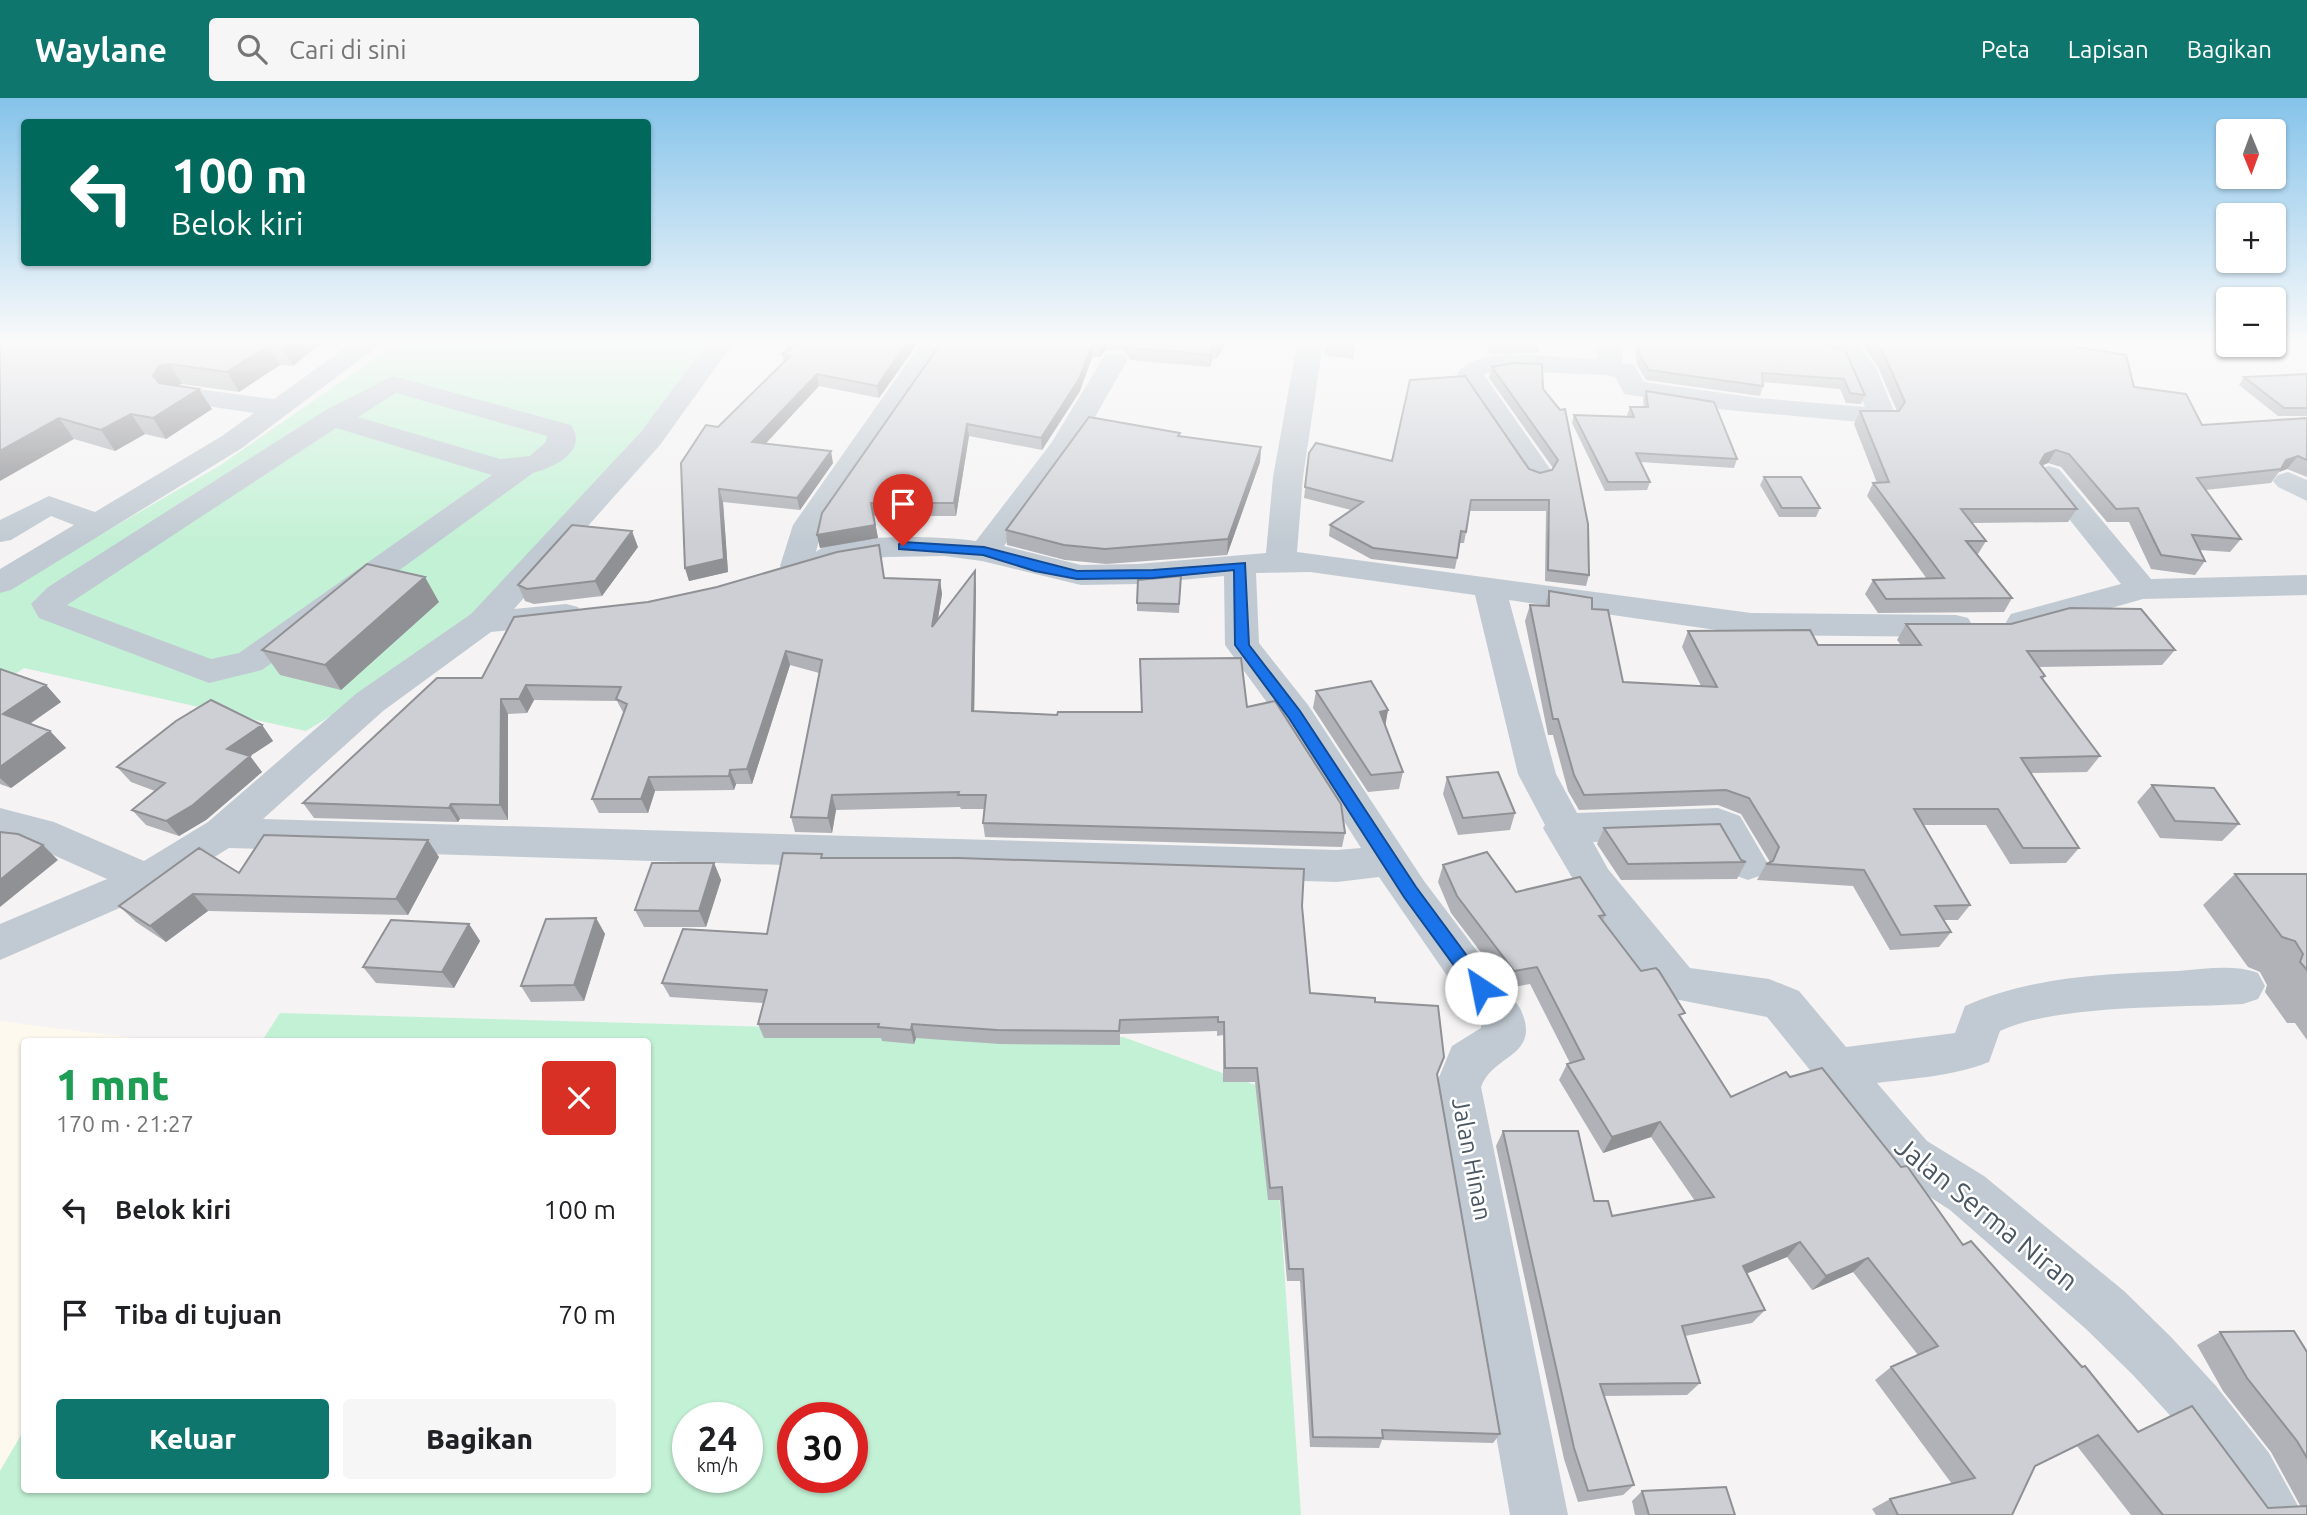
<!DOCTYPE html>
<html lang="id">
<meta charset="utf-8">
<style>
:root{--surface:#fff;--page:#f6f6f6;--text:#202124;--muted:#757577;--accent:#0f766e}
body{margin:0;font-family:Ubuntu,sans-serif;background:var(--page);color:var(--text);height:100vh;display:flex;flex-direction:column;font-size:26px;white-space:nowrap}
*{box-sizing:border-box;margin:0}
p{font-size:23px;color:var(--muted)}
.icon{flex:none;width:38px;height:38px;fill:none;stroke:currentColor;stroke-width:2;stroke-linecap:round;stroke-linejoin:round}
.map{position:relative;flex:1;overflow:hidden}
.side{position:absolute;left:21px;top:940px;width:630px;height:455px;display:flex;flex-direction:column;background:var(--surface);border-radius:7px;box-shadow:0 2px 5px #0004}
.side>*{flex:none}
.top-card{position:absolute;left:21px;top:21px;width:630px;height:147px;border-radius:7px;box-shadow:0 2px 5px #0004;background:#00695c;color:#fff;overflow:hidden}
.needle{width:46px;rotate:179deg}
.fabs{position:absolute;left:2216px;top:21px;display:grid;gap:14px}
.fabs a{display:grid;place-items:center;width:70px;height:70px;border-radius:7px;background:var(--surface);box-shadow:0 2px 5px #0004;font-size:35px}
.speed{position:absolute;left:672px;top:1304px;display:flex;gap:14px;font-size:35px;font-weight:700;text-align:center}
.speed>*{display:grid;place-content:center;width:91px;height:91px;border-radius:50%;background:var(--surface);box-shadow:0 2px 5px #0004;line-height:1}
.speed small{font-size:18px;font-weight:400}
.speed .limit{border:10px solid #d22;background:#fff;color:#111}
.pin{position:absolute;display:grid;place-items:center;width:60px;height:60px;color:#fff;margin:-72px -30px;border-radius:50% 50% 50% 0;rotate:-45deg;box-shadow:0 0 7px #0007}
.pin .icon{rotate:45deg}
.me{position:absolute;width:77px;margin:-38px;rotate:326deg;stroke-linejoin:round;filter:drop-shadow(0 0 5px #0008)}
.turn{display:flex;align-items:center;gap:24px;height:147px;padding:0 35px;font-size:32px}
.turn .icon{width:91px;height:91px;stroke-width:2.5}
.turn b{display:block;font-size:49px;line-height:60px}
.round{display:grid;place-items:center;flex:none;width:74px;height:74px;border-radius:7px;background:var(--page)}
.head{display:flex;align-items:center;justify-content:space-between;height:119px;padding:0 35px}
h1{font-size:42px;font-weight:800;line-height:52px;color:#1e9e55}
.action{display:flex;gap:14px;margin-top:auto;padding:14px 35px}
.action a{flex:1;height:80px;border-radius:7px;background:var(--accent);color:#fff;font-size:28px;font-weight:800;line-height:80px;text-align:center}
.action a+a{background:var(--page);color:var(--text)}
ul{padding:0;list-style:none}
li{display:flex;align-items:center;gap:21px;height:105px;padding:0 35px}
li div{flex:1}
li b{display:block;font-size:26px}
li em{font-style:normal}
header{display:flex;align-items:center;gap:42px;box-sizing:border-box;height:98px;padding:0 35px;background:var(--accent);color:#fff}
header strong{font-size:33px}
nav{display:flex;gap:38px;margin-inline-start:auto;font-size:24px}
.search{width:490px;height:63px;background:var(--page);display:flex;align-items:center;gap:18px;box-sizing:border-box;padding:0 24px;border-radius:7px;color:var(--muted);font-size:26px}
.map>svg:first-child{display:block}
.commercial{fill:#fdf9ef}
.green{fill:#c3f1d5;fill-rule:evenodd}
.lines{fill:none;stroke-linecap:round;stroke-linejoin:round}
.minor{fill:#c1cad2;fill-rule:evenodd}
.wall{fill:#b0b2b7}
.shaded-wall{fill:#909195}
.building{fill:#cdcfd5;stroke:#909195;stroke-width:2}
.route{fill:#1a73e8;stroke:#114b97;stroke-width:2}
.labels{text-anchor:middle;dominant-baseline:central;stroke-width:5;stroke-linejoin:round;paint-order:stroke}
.street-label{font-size:24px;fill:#4a5661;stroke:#fff}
.near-street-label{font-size:28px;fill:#4a5661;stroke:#fff}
</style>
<header>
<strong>Waylane</strong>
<div class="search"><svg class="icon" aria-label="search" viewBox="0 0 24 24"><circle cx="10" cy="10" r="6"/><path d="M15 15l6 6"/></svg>Cari di sini</div>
<nav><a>Peta</a><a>Lapisan</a><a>Bagikan</a></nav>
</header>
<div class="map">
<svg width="2307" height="1417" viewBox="0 0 2307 1417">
<rect width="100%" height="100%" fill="#f5f3f3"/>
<path class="commercial" d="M0 923 157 943H24V1332L0 1373Z"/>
<path class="green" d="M397 245H708L508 511 306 633 24 570 0 586V495L219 368Z
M280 915 1123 939 1272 993 1301 1417H0V1373L24 1332V1391H648V943H262ZM688 1320H747V1379H688ZM793 1320H852V1379H793Z"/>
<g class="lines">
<path class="minor" d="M352 245H382L242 350 11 492 0 495V471L74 427 51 418 11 442 0 444V422L49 398 95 414 222 338 254 315 172 303 168 297 172 291 182 289 274 301Z
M707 245H733L660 347 514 511 566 506 578 509 583 517 578 525 491 534 383 613 263 721 1337 752 1361 750 1282 625 1225 547 1224 478 1138 486 1081 487 982 463 944 458 886 459 829 468 818 465 814 460 807 475 796 478 785 475 780 468 793 427 921 245H950L936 259 823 427 816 454C838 434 945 438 976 443L1052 344 1106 255H1124L1128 261 1079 347 1004 448 1081 467 1138 466 1266 455 1273 379 1297 245H1323L1303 379 1297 454 1751 515 1956 517 1968 520 1973 528 1968 536 1956 539 1751 537 1509 502 1556 676 1577 715 1718 710 1740 718 1768 766 1762 777 1748 782 1734 777 1713 740 1593 744 1608 771 1690 870 1769 881 1799 893 1846 949 1955 935 1965 908C2032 878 2105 876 2178 873 2204 871 2233 866 2258 875L2265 888 2258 901 2243 906C2176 910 2059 906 2000 933L1989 964C1954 978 1915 980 1877 985L1927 1043 1984 1078 2124 1193 2171 1239 2216 1288 2269 1355 2303 1417H2242L2178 1326 2133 1277 2086 1231 1950 1112 1893 1075 1767 919 1664 899 1649 885 1580 793 1543 730 1545 727 1518 676 1475 497 1310 474 1256 475 1259 545 1308 607 1424 783 1520 910C1543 959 1493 955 1481 989L1568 1417H1510L1435 989 1452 948 1481 930V927L1379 779 1337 784 229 750 161 792 0 862V826L107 781 31 747 0 740V710L54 724 144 763 208 724 357 595 471 516 640 335Z
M1597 245H1621L1623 265 1634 267 1644 284 1758 300 1865 309 1850 270 1842 259 1817 254 1812 245H1854L1859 247 1876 270 1896 318 1892 324 1882 326 1727 312 1624 296 1615 279 1606 277 1511 273 1487 275 1484 277 1553 375 1548 381 1538 384 1528 381 1457 276C1479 243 1561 262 1597 261Z
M393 278 571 327C589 353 553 370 533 375L262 572 209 585 39 520 31 506 48 489 326 312ZM396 295 547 338 546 344 530 358 500 361 358 319ZM336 330 492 377 239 555 211 561 67 507Z
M2049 368 2059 371 2151 481 2307 477V497L2143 501 2023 535 2011 532 2006 524 2011 516 2121 486 2034 377 2039 371Z
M2288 374 2307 382V403L2278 389 2273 383 2278 377Z"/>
</g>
<path class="wall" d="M0 245H321L293 268 280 267 239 294 182 286 175 288 212 311 166 341 145 336 115 353 74 341Z
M777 245H918L879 300 819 288 765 346 833 365 800 412 723 404 728 474 689 483 685 470 718 329 784 264 782 256 790 250Z
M941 245H1226L1216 261H1212L1210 269 1130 262 1124 252H1106L1100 259H1092L1080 293 1042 352 969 338 956 418H874L878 440 820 450 817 437Z
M1325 245H1356L1353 261 1324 257Z
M1488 245H1540L1538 255 1489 256Z
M1634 245H1820L1865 297 1861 306 1846 305 1840 291 1763 284V288L1760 298 1646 282 1637 267Z
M1858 245H2071L2134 289 2202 327 2307 320V379L2287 371 2279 374 2271 385 2205 392 2241 441 2230 454 2199 452 2205 463 2195 477 2151 471 2129 424H2107L2061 369 2048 365 2042 368 2077 411 2068 424 1972 425 1986 443 1978 456H1977L2012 500 2004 514 1878 515 1865 496 1873 482 1927 481 1867 398 1873 385H1877L1854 326 1860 313H1897L1878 269 1861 245Z
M1492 269 1543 291 1589 477 1586 488 1545 483 1546 413H1470L1464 445H1460L1455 471 1371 461 1329 438 1330 427 1351 412 1304 400 1309 355 1392 363 1529 371 1540 375 1552 372 1553 370 1489 280Z
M2307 276V318H2278L2239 287 2244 279Z
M1646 293 1737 361 1734 370 1640 364 1650 384 1647 392 1605 393 1572 325 1574 317 1628 319 1627 317 1630 309H1644L1643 302Z
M1180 335V338L1261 349 1260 364 1227 457 1106 466 1065 462 1007 447 1006 432Z
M1764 379 1820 410 1816 419H1779L1760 387Z
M638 449 602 498 534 506 525 503 518 487Z
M1181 478 1179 515 1137 513V505Z
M885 480 940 482 942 496 938 521 976 488 974 613 1057 617 1247 609 1345 735 1342 749 985 739 983 725 984 711H961L960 709 836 712 832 735 795 734 791 719 819 575 790 567 752 686H736L734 692 655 693 648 715H599L592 701 624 616 617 603 534 602 527 615 508 616V722L460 721 458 724 314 720 303 705 482 580Z
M1549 493 1592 511 1623 584 1701 588 1682 549 1688 533 1818 547H1901L1897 542 1906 526 2175 552 2162 567 2038 569 2045 578 2043 581 2100 658 2087 674 2031 675 2079 750 2066 765 2010 766 1986 727H1923L1970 807 1958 822H1944L1951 834 1939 849 1890 852 1853 788 1757 782 1766 766 1770 764 1741 716 1718 707 1579 712 1568 693 1553 637H1548L1525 523 1530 507 1545 508Z
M439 504 341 592 280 577 262 552Z
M0 571 46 587 61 604 30 626 50 633 66 650 11 690 0 686Z
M1316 593 1388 612 1385 627 1403 674 1399 691 1368 694 1313 610Z
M262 627 273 643 250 658 262 674 206 722 179 738 146 727 132 712 155 693 131 684 117 669Z
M1447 679 1515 715 1510 732 1458 737 1443 696Z
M2152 687 2239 726 2222 743 2160 740 2137 704Z
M1604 730 1741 762 1746 764 1737 781 1621 782 1597 746Z
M439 759 408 817 208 813 166 844 136 824 119 808 239 775Z
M823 760 1302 808 1310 895 1375 904 1437 977 1500 1336 1493 1345 1382 1342 1379 1350 1310 1349 1300 1183H1287L1280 1102H1268L1255 984H1223V937L1217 938V933L1120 936V947L1000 946 916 940 914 946 882 943 881 940H764L758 926 763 905 670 899 662 885 767 836Z
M714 765 721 782 706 829H644L635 812Z
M1443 767 1516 794 1605 817 1603 823 1641 873 1682 922 1731 999 1963 1147 2138 1334 2268 1410 2301 1409 2271 1354 2223 1293 2197 1247 2220 1234 2307 1254V1417H2131L2077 1348 2034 1369 2012 1417H1876L1872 1411 1890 1401 1952 1386 1875 1282 1891 1269 1918 1257 1853 1174 1812 1192 1787 1159 1747 1175 1765 1212 1752 1225 1685 1238 1700 1285 1687 1297 1604 1298 1634 1387 1623 1397 1578 1404 1564 1361 1496 1048 1503 1033 1594 1103 1612 1118 1695 1103 1651 1039 1603 1055 1559 982 1567 966 1570 965 1530 886 1508 890 1451 815 1438 784Z
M2235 776H2307V942L2295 925H2287L2265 894 2267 887 2260 874 2248 869 2203 807Z
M596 820 605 836 584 903 531 904 521 888Z
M469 826 480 843 454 890 376 885 363 869Z
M1642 1393 1735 1417H1635L1632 1403Z"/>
<path class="shaded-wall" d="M286 245H321L293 268 282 248Z
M907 245H918L879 300 877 288Z
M1102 245H1106V252L1100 259V247Z
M1219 245H1226L1216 261 1217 249Z
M269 247 280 267 239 294 227 274Z
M1092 247V259L1080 293 1042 352 1041 340Z
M1212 249V261L1210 269V257Z
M170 266 182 286 171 288 166 298 153 278 159 268Z
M817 276 819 288 755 357 752 344Z
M199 291 212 311 166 341 153 320Z
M131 316 145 336 115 353 101 332Z
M59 320 74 341 0 383V353Z
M967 326 969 338 956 418 954 405Z
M1261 349 1260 364 1227 457 1228 441Z
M2056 352 2048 365 2037 369 2045 356Z
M831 353 833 365 800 412 797 400Z
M2298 358 2287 371 2279 374 2286 362Z
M719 391 723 404 728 474 689 483 685 470Z
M871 405 878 440 820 450 817 437Z
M632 433 638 449 602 498 595 483Z
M975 473 976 488 974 628 972 613Z
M425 479 439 504 341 592 325 567Z
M940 482 942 496 934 544 932 529Z
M786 553 790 567 752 686 747 671Z
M46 587 61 604 19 633 3 616Z
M526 587 534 602 527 615 519 601Z
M501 601 508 616V722L500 707Z
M1388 612 1385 629 1380 614Z
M262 627 273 643 250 658 262 674 206 722 179 738 166 723 227 651Z
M50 633 66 650 11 690 0 680V669Z
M730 672 736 686 734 692 729 678Z
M649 679 655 693 648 715 641 701Z
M832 697 836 712 832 735 828 720Z
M451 706 460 721 458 724 449 710Z
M428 742 439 759 408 817 396 801Z
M43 747 58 762 0 809V782Z
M714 765 721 782 706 829 699 813Z
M193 796 208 813 166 844 150 828Z
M596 820 605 836 584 903 574 887Z
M469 826 480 843 454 890 442 874Z
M912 926 916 940 914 946 911 932Z
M1660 1024 1651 1039 1603 1055 1612 1039Z
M1800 1144 1787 1159 1731 1182 1743 1168Z
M1868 1160 1853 1174 1812 1192 1826 1178Z"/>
<path class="building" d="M0 245H286L282 248 269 247 227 274 170 266 159 268 153 278 159 285 199 291 153 320 131 316 101 332 59 320 0 353Z
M798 245H907L877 288 817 276 752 344 831 353 797 400 719 391 724 461 685 470 681 365 706 327 718 329 790 258 782 256Z
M941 245H1102L1100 247H1092L1079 281 1041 340 967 326 954 405H871L875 427 817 437 822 415Z
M1127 245H1219L1217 249H1212L1210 257 1130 250Z
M1638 245H1820L1845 252 1865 297 1850 295 1844 281 1762 275 1763 288 1649 272 1640 258Z
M1876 245H2071L2076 249 2126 257 2134 289 2186 296 2202 327 2307 320V362L2298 358 2286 362 2281 371 2197 380 2241 441 2192 437 2205 463 2161 457 2138 410 2116 411 2069 356 2056 352 2045 356 2040 365 2077 411H1961L1986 443H1966L2012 500 1886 501 1873 482 1944 480 1873 385 1889 384 1860 313H1899L1905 304 1884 256Z
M1513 265 1542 266 1543 291 1560 312 1565 311 1588 426 1589 477 1548 472 1549 402H1471L1466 434 1461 433 1457 460 1373 450 1330 427 1363 404 1305 389 1309 355 1316 345 1392 363 1410 282 1465 278 1529 371 1540 375 1552 372 1558 362 1492 269Z
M2307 276V310H2284L2244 279Z
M1646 293 1714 304 1737 361 1636 355 1650 384H1608L1574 317 1634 319 1630 309H1648Z
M1089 319 1180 335 1178 338 1261 349 1228 441 1105 451 1064 447 1006 432Z
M1764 379H1801L1820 410H1782Z
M572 427 632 433 595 483 527 491 518 487Z
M879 447 884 480 940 482 932 529 975 473 972 613 1057 617 1058 614H1142L1140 561 1241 560 1247 609 1275 603 1341 706 1345 735 983 725 986 697H958L959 694 832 697 828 720 791 719 822 562 786 553 747 671 730 672 729 678 649 679 641 701H592L627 606 616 601 621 589 526 587 519 601H501L500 707 451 706 449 710 303 705 437 580H482L514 519 648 504 717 489 837 454Z
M367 466 425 479 325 567 262 552Z
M1181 478 1179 506 1137 505 1138 482Z
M1549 493 1592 500V511L1608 512 1623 584 1717 589 1688 533 1810 532 1818 547H1921L1906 526H2011L2070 510 2141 511 2175 552 2027 553 2045 578 2041 579 2100 658 2021 660 2079 750H2023L1998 711H1914L1970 807 1935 808 1951 834 1901 837 1864 772 1766 766 1773 763 1779 749 1749 700 1726 692 1584 697 1574 677 1558 621H1553L1530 507 1549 508Z
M0 571 46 587 3 616 50 633 0 669Z
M1371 583 1388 612 1380 614 1403 674 1371 677 1316 593Z
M211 602 262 627 227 651 250 658 193 707 166 723 132 712 165 685 117 669 176 623Z
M1498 674 1515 715 1463 720 1447 679Z
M2152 687 2214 690 2239 726 2175 723Z
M1720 726 1741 762 1746 764 1628 766 1604 730Z
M0 734 18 736 43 747 0 782Z
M264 737 428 742 396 801 193 796 150 828 119 808 199 750 239 775Z
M1487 754 1516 794 1580 779 1605 817 1599 818 1641 873 1656 870 1659 873 1685 915 1679 917 1731 999 1786 974 1790 979 1822 970 1901 1069 1907 1068 1963 1147 1971 1143 2082 1269 2085 1268 2138 1334 2192 1308 2268 1410 2307 1408V1417H2163L2098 1337 2035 1368 2012 1417H1898L1890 1401 1975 1380 1891 1269 1938 1248 1868 1160 1826 1178 1800 1144 1743 1168 1765 1212 1682 1228 1700 1285 1600 1286 1634 1387 1588 1393 1574 1350 1503 1033H1578L1594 1103H1608L1612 1118 1714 1099 1660 1024 1612 1039 1567 966 1584 961 1537 869 1514 873 1457 798 1443 767Z
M783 755 822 756 821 760H959L1304 771 1302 808 1310 895 1375 900V904L1438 908 1444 959 1437 976 1500 1336 1382 1332 1383 1340 1313 1339 1303 1171H1289L1282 1089 1270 1090 1257 970H1225L1224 924H1218V919L1120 922 1119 933 997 932 912 926 911 932 878 929 879 926H758L767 892 662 885 683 831 767 836Z
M652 765H714L699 813 635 812Z
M2235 776H2307V872L2300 864 2303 856 2295 843 2282 839Z
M596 820 574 887 521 888 546 821Z
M391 822 469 826 442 874 363 869Z
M2294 1233 2307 1254V1360L2297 1343 2247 1280 2220 1234Z
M1726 1389 1735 1417H1649L1642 1393Z"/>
<linearGradient id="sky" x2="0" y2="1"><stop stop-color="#85c3ea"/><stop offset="0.55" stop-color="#fafafa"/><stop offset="1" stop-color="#fafafa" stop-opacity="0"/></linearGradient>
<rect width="2307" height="444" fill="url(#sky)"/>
<path class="route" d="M903 444 984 449 1077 473 1153 472 1245 465 1249 547 1300 613 1416 789 1487 885 1490 890 1487 895H1474L1404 799 1289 620 1235 547 1234 472 1153 480 1077 481 1035 473 983 457 899 451V446Z"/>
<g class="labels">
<g class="street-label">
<text transform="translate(1472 1061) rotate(79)">Jalan Hinan</text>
</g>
<g class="near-street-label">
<text transform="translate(1987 1115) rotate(39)">Jalan Serma Niran</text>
</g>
</g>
</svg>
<div class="fabs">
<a><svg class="needle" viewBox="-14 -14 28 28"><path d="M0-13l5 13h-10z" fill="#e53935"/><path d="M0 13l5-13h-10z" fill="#757577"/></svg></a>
<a>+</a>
<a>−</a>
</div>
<div class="speed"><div>24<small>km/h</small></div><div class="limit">30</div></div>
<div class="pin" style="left:903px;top:448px;background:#d93025"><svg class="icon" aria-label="arrive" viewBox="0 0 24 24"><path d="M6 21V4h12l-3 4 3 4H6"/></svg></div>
<svg class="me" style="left:1481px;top:890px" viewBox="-20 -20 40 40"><circle r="19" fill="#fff"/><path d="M0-13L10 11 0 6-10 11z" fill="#1a73e8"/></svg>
<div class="top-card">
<div class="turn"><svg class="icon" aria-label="left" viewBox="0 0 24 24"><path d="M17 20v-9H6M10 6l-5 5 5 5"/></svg><div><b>100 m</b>Belok kiri</div></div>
</div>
<section class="side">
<div class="head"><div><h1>1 mnt</h1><p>170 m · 21:27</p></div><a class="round" style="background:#d93025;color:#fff"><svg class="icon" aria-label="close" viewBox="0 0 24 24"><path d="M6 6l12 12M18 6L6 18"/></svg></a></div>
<ul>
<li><svg class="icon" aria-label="left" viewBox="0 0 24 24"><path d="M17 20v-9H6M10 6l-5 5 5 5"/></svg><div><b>Belok kiri</b></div><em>100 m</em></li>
<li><svg class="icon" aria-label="arrive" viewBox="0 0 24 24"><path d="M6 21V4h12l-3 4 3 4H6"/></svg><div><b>Tiba di tujuan</b></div><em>70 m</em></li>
</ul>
<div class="action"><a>Keluar</a><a>Bagikan</a></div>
</section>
</div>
